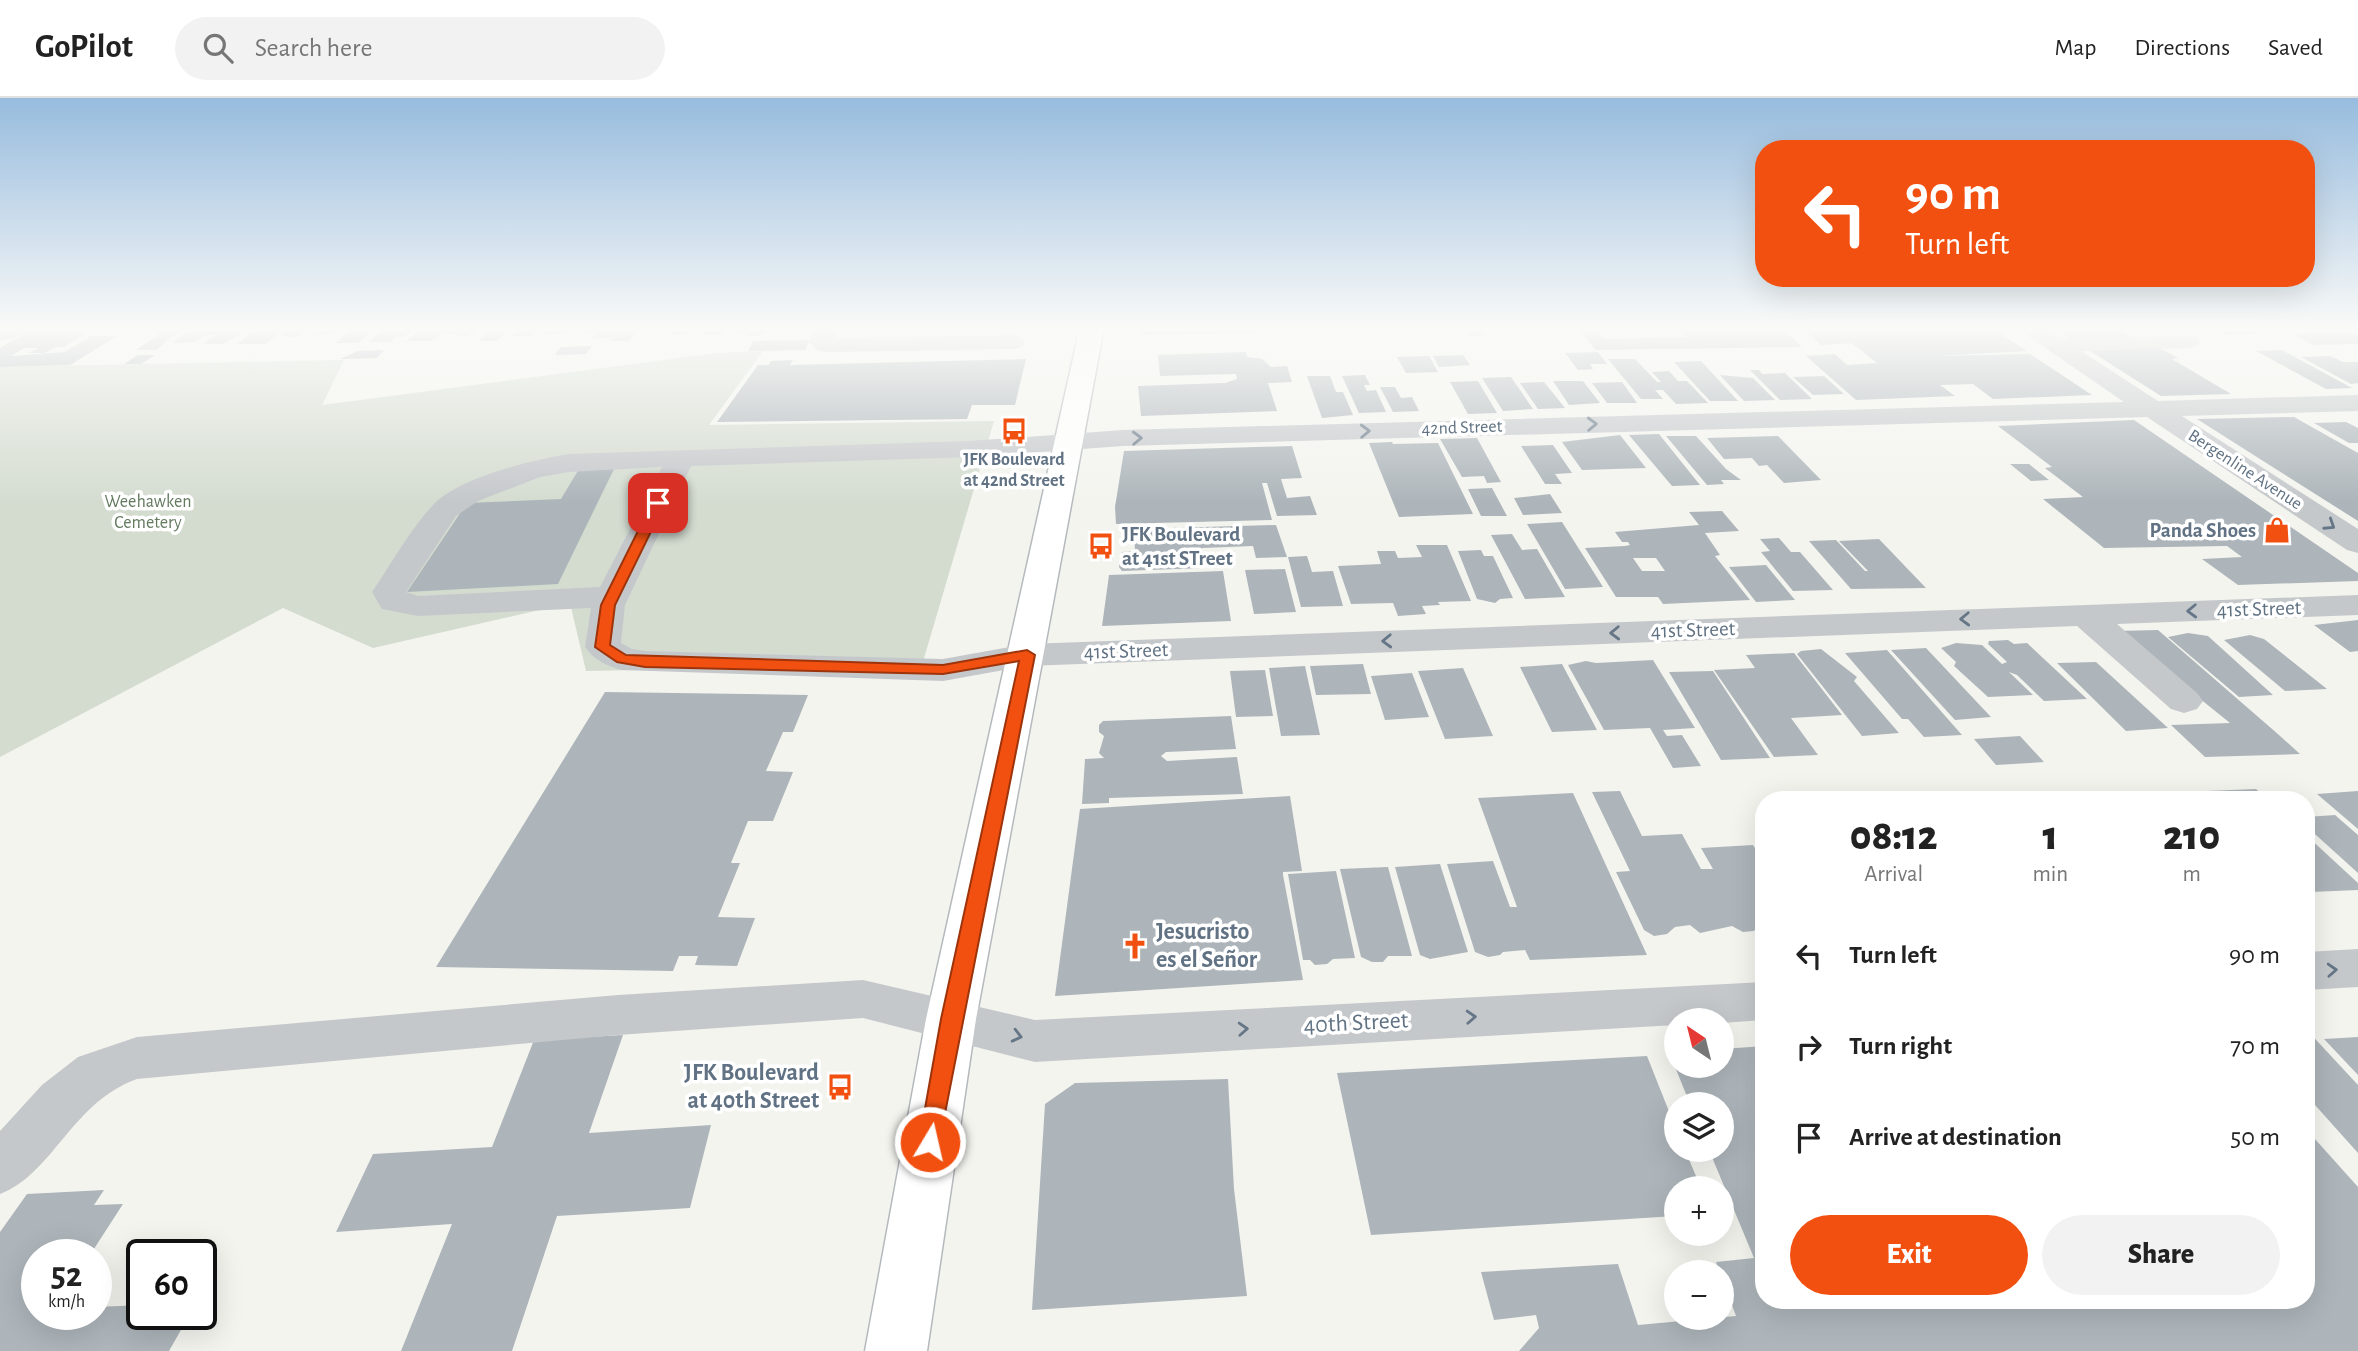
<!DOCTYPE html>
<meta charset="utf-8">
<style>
:root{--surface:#fff;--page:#f2f2f2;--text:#222;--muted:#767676;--line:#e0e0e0;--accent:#f25011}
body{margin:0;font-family:"Alegreya Sans",sans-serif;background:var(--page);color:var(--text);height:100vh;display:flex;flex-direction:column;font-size:26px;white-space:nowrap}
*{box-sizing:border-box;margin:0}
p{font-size:23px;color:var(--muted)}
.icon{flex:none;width:38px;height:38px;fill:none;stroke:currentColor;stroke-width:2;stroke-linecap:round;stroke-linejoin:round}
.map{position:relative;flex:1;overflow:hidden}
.drawer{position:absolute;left:1755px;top:693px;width:560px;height:518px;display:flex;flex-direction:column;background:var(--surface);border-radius:28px;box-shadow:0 7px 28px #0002}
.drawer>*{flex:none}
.top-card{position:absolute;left:1755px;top:42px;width:560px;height:147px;border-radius:28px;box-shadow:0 7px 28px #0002;background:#f25011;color:#fff;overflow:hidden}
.needle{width:46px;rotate:325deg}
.tools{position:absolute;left:1664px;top:910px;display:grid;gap:14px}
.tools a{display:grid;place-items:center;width:70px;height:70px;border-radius:50%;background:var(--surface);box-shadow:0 7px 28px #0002;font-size:35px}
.speed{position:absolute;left:21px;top:1141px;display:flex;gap:14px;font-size:35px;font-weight:700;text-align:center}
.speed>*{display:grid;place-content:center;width:91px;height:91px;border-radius:50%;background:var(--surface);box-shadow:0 7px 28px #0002;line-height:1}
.speed small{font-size:18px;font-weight:400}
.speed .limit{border:4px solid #111;border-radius:10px;background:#fff;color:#111}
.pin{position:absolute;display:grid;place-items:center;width:60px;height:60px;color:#fff;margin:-30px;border-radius:14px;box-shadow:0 4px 10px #0006}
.me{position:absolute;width:77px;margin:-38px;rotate:9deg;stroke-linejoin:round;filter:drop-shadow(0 0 5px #0008)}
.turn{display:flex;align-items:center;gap:24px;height:147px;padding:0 35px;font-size:32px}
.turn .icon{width:91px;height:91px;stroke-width:2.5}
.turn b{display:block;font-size:49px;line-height:60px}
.eta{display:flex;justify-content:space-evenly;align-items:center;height:119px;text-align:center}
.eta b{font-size:42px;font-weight:800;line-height:49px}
.primary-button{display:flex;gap:14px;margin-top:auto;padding:14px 35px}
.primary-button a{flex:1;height:80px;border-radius:42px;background:var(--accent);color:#fff;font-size:28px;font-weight:800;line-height:80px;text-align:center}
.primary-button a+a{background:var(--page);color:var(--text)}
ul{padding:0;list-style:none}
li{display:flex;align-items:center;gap:21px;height:91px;padding:0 35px}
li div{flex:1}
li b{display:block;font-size:26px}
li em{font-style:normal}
header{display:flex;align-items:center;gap:42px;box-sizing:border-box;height:98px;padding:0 35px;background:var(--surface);border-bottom:2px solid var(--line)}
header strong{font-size:33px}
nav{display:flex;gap:38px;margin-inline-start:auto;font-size:24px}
.search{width:490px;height:63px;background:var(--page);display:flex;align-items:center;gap:18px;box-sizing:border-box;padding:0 24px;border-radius:38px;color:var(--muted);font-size:26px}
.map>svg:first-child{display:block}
.green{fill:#d4dcd0}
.building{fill:#adb5ba;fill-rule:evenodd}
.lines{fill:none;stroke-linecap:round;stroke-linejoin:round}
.major-casing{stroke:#b5b9bd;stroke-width:3}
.minor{fill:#c5c8cb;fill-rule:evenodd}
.major{fill:#fff;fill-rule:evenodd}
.oneway{stroke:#657687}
.route{fill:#f25011;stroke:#9d340b;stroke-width:2}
.labels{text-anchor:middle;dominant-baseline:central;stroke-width:7;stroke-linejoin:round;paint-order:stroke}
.far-street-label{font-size:18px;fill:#607283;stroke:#fff}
.far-poi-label{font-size:18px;font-weight:bold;fill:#607283;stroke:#fff}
.far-park-label{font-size:18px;fill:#637a5f;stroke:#fff}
.poi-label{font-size:21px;font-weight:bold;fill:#607283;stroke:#fff;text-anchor:end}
.street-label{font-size:21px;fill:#607283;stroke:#fff}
.near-poi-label{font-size:24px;font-weight:bold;fill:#607283;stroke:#fff;text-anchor:start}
.near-street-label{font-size:24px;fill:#607283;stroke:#fff}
</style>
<header>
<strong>GoPilot</strong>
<div class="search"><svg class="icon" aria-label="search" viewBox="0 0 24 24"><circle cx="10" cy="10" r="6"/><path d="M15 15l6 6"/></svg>Search here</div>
<nav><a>Map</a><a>Directions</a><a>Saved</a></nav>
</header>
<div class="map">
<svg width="2358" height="1253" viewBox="0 0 2358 1253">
<rect width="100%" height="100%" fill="#f4f4ef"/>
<path class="green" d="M763 253 709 327 994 323 922 567 586 573 570 505 373 550 283 510 0 659V269L344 262 322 307 717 255Z"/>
<path class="building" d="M3 229H32L13 240 0 242V231Z
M35 229H96L64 249H55L45 255H29L39 250H24L11 258 65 254 91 238H117L70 267 0 269V250Z
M131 229H158L152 234H124Z
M163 229H191L169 240 157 252H136L161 235H155Z
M194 229 226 230 254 229 223 246H203L216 237H205L195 244 172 245Z
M259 229H288L266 246H237Z
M291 229H320L297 239 280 238Z
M322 229H351L345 234 312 238Z
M355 229H377L358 245H335Z
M386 229H416L404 239H395L390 244H369Z
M422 229H482L477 235 465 238 443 235 431 243H407Z
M493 229H510L497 243H478Z
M520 229H540L532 238H512Z
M549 229H578L574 234 562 236 543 237Z
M581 229H640L629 243H610L612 240H592L597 235H577Z
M642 229H672L662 234H647L640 232Z
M674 229H691L685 237H669Z
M707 229H727L721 237H701Z
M742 229H769L765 236 748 239 750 236H738Z
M1140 229H1256L1258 235 1141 237Z
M1465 229H1483L1487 237 1470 238Z
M1677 229H1781L1802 249 1596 252 1579 232 1594 231 1604 241 1685 239Z
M1801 229H1990L2027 253 1934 258 2030 256 2092 297 1993 301 1973 286 1940 287 1955 298 1856 302 1806 258 1835 256 1847 267 1877 265 1852 245 1821 247Z
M2053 229H2115L2130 239 2069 240Z
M2211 229H2244L2256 236 2224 237Z
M2351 234 2358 237V246L2314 247 2292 236Z
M810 242 805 252 748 253 753 243Z
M592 248 586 256 555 257 561 249Z
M2158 249 2178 260 2172 261 2231 296 2161 298 2087 251Z
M384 252 377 260 340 261 358 253Z
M2282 252 2352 290 2326 291 2256 253Z
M1246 254 1247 259 1262 261 1271 269 1287 268 1292 284 1268 285 1277 313 1141 318 1138 288 1225 285 1237 281 1236 276 1160 278 1158 257Z
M1598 254 1607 266H1590L1593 271 1578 272 1565 255Z
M138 257H155L141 266H124Z
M1463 257 1470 267 1439 269 1433 258Z
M1429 258 1438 274 1406 275 1397 259Z
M2330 258 2343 264H2358V285L2351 286 2301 259Z
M1026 261 1015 307H972L967 321 717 324 758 267H769L771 263 793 262 790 267Z
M1608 261H1635L1657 284H1661L1652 274 1669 273 1678 283H1687L1708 305 1676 306 1663 292H1655L1663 301H1641Z
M1701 263 1738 303H1710L1674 264Z
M1750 272H1759L1762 276 1785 275 1812 301 1780 302Z
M1365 277 1370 287H1364L1367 293 1376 292 1386 314 1359 315 1342 278Z
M1720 277 1753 280 1775 302 1744 303Z
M1307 278H1330L1336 294H1343L1353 317 1322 320Z
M1824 278 1844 296 1813 297 1793 279Z
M1511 279 1533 311 1503 313 1482 280Z
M1478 283 1497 315 1468 316 1450 284Z
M1553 283H1583L1600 305 1569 307Z
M1544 284 1565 310 1538 311 1520 285Z
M1622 284 1637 305H1607L1592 285Z
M1380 289H1395L1401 300 1412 299 1419 313 1393 314Z
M2294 319 2358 355V423L2197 321Z
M2134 322 2358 475V483L2238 487 2202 461 2242 459 2227 448 2104 450 2043 401 2083 399 2045 370 2052 369 1998 328Z
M2346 324 2358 330V345H2349L2314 325Z
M1659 336 1700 387 1672 388 1629 337Z
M1620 337 1646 370 1582 372 1562 344Z
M1666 338H1696L1726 371 1741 382H1721L1724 386 1707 387Z
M1778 338 1821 382 1784 385 1767 367 1759 368 1752 360 1724 361 1707 340Z
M1477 340 1501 384 1487 385 1484 378 1462 379 1440 341Z
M1392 344 1393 346 1438 345 1473 416 1399 419 1369 345Z
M1553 347 1572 375 1555 376 1562 386H1545L1521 348Z
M1292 348 1302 380 1281 381 1287 400 1310 398 1317 417 1277 418 1267 385H1262L1272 422 1116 426 1115 409 1124 353Z
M2010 366H2029L2049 382 2031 383Z
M615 369 558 486 407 494 467 405 561 401 579 371Z
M1492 390 1507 418H1481L1468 391Z
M1550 396 1562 415 1523 417 1514 400Z
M1722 413 1739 433 1705 435 1720 457 1715 458 1750 502 1663 506 1658 499H1616L1585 450 1625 448 1630 447 1628 444H1622L1615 434 1699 427 1689 414ZM1633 460H1656L1665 473H1642Z
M1562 424 1603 489 1565 491 1527 426Z
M1276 427 1287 459 1256 460 1253 448 1202 450 1203 470 1122 473 1119 469 1122 454 1135 453 1134 431Z
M1512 436 1522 452 1537 451 1565 499 1525 501 1491 437Z
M1779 440 1791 454H1800L1833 492 1793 493 1761 454 1770 453 1760 441Z
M1879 441 1926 490 1851 491 1809 443 1836 442 1865 473H1868L1839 443Z
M1416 447H1447L1471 503 1438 504 1440 507 1422 508 1426 516 1398 518 1393 505 1351 506 1338 468 1381 466 1377 453H1395L1398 460 1422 459Z
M1481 452 1484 458H1493L1513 500 1500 501 1495 505 1477 501 1458 453Z
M1307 458 1312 474 1333 473 1343 508 1301 509 1288 459Z
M1766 467 1795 502 1756 504 1729 469Z
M1285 471 1296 514 1254 516 1245 472Z
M1223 473 1231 523 1102 528 1109 477Z
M2358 522V553L2350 554 2314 527Z
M2158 532 2279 637 2300 656 2205 659 2171 627 2230 625 2116 533Z
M2188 535 2208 538 2273 597 2239 599 2168 539Z
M2250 537 2264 541 2327 591 2285 593 2224 542Z
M2008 542 2014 546 2027 545 2087 601 2044 603 2017 577 2009 574 2033 597 1988 599 1954 568 1956 564 1941 550 1956 545 1982 547 2002 566 2007 564 1988 546 1989 543Z
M1926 550 1991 619 1955 622 1891 552Z
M1821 551 1857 579 1854 583 1899 635 1862 638 1797 556 1801 553Z
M1887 552 1962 637 1924 639 1908 621H1902L1845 555Z
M1794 555 1842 617 1791 620 1818 657 1774 659 1714 572 1755 570 1746 557Z
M1653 562 1695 630 1663 632 1667 638 1682 637 1701 668 1673 670 1650 630 1604 632 1568 567 1586 563 1596 565Z
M2096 564 2168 630 2126 633 2057 565Z
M1363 566 1371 596 1316 597 1310 568Z
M1562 566 1597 632 1552 634 1520 569Z
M1305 568 1320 637 1281 638 1269 570Z
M1463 570 1493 638 1445 641 1418 573Z
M1265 572 1273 618 1236 619 1230 573Z
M1713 573 1770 660 1721 662 1669 574Z
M1412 575 1429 619 1385 622 1371 578Z
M605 594 808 597 793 634H783L766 673 793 674 773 723H748L731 765H740L718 819 755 820 737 868 695 867 698 858H679L673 873 436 869Z
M1231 618 1236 651 1166 654 1161 658 1167 663 1237 659 1243 696 1109 700V705L1082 706 1085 661 1104 660 1099 655 1104 638 1099 634V627L1103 623Z
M2020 638 2044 664 1996 667 1974 641Z
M2256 691 2268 702H2216L2207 693Z
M1620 693 1642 738 1682 736 1701 771H1713L1701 750 1753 747 1764 764V825L1759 826 1754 833 1743 834 1732 828 1700 835 1690 827 1675 829 1667 836 1654 838 1644 832 1616 774 1630 773 1592 694Z
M2358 693V731L2317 696Z
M1573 695 1647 857 1530 862 1525 852 1503 854 1500 857 1488 859 1475 854 1447 766 1493 763 1510 809H1517L1478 700Z
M1290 698 1302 773 1283 774V777L1303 882 1055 898 1080 711Z
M2335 717 2358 737V775L2306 728V719Z
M2306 737 2358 785V792L2311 794 2306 790Z
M1440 766 1468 854 1430 861 1420 857 1395 769Z
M1388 769 1412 858H1388L1383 864H1372L1361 859 1340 771Z
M1336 773 1355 860 1333 861 1327 866 1315 867 1310 862H1303L1288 776Z
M2306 931 2358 987V1055L2306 997Z
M623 937 589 1035 711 1027 690 1110 557 1118 512 1253H401L452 1126 336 1134 373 1056 492 1049 534 942Z
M2358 939V977L2324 941Z
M1764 948V1202H2306V1031L2358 1089V1253H1519L1539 1230 1536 1217 1494 1222 1481 1174 1618 1166 1638 1227 1736 1218 1716 1164 1754 1160 1709 1052H1722V1006H1690L1669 954H1676V968H1722V951Z
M1647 958 1676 1031V1052H1685L1701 1090H1676V1118L1371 1137 1337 975Z
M1228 981 1234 1091 1247 1198 1032 1212 1045 1006 1075 985Z
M104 1092 94 1107 123 1106 90 1157H37V1216H96V1209L142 1207V1216H190L169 1253H0V1134L27 1096Z"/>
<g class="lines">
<g class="major-casing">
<path id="major" d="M1080 229H1104L976 921 927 1253H865L926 921Z"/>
</g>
<path class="minor" d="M815 229H839L835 240 1013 237 1022 239 1025 244 1022 249 1013 251 826 254 817 252 809 244Z
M2015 229H2044L2060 240 2197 238 2200 243 2197 248 2188 250 2081 253 2158 303 2358 297V313L2182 318 2358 431V455L2347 452 2147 319 1123 348 969 359 691 368 625 507 621 545 632 551 645 553 943 561 1027 546 2358 497V517L2117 526 2197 595 2203 603 2197 611 2184 615 2171 611 2077 528 1027 568 943 583 622 572C607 568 594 562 585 549L591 510 418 518 382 511 372 494C390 468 413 427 434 406 461 379 532 362 569 356L969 343 1123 332 2124 304ZM662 369 600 489 418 498 406 494 456 418 478 403 540 379 569 374Z
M2358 851V889L2306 892V854Z
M863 882 1035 922 1764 884V922L1722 925V922H1676V927L1035 964 863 920 618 937 137 981C72 1004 53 1076 0 1096V1033L42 987 78 959 137 939 618 897Z"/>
<use href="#major" class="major"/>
</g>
<defs><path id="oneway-chevron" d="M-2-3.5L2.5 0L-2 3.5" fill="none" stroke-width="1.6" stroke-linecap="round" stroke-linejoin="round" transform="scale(1.75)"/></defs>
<g class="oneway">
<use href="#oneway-chevron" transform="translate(1592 326) rotate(-2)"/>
<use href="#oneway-chevron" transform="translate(1365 333) rotate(-2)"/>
<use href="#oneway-chevron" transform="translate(1137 340) rotate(-2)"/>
<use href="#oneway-chevron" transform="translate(2330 427) rotate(33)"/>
<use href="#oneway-chevron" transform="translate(2192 513) rotate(178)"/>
<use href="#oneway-chevron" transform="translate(1965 521) rotate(178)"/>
<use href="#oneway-chevron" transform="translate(1615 535) rotate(178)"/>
<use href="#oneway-chevron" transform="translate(1387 543) rotate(178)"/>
<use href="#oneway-chevron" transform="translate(2332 872) rotate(-3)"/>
<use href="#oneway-chevron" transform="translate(1471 919) rotate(-3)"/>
<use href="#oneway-chevron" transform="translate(1243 931) rotate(-3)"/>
<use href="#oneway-chevron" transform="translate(1017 938) rotate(14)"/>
</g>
<linearGradient id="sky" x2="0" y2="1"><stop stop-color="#97bcde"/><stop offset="0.57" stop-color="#fafaf8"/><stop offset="1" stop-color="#fafaf8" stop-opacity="0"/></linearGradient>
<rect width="2358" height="405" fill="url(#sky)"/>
<path class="route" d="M658 402 665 405 615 507 610 547 626 557 943 567 1027 552 1035 557 938 1051 930 1054 922 1051 919 1044 941 921 1019 563 943 576 645 569 617 564 595 549 601 507 652 405Z"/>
<defs>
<g id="bus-bare" transform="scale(2.1)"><path d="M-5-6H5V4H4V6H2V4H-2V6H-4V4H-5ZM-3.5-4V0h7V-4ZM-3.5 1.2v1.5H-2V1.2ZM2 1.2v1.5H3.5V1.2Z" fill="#f25011" stroke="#fff" stroke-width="2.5" paint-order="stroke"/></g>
<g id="shop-bare" transform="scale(2.1)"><path d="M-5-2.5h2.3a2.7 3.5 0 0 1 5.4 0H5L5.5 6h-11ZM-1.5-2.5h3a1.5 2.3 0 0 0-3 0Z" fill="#f25011" stroke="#fff" stroke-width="2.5" paint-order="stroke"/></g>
<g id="church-bare" transform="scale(2.1)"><path d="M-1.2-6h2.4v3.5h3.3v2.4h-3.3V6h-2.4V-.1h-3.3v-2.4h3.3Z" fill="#f25011" stroke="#fff" stroke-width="2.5" paint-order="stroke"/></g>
</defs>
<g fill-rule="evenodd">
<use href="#bus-bare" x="1014" y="333"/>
<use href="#shop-bare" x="2277" y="432"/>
<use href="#bus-bare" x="1101" y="448"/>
<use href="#church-bare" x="1135" y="848"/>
<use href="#bus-bare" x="840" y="989"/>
</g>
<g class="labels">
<g class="far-street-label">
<text transform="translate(1462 330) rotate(-2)">42nd Street</text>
<text transform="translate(2245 372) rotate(33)">Bergenline Avenue</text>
</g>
<g class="far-poi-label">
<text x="1014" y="362">JFK Boulevard<tspan x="1014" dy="21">at 42nd Street</tspan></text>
</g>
<g class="far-park-label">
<text x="148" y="404">Weehawken<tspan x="148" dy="21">Cemetery</tspan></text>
</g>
<g class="poi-label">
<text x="2256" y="432">Panda Shoes</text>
<text x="1122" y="436" text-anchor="start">JFK Boulevard<tspan x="1122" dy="24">at 41st STreet</tspan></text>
</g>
<g class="street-label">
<text transform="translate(2259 511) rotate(-2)">41st Street</text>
<text transform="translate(1693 532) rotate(-2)">41st Street</text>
<text transform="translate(1126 553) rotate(-2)">41st Street</text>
</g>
<g class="near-poi-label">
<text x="1156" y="834">Jesucristo<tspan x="1156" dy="28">es el Señor</tspan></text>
<text x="819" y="975" text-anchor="end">JFK Boulevard<tspan x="819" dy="28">at 40th Street</tspan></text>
</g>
<g class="near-street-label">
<text transform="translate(1356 925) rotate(-3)">40th Street</text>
</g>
</g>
</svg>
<div class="tools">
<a><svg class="needle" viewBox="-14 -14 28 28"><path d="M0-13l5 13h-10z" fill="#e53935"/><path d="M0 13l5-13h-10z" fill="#767676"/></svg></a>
<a><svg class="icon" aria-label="layers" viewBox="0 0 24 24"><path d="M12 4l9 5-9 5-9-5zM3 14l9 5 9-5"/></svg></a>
<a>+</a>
<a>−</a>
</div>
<div class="speed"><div>52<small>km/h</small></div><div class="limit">60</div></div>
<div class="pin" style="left:658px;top:405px;background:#d93025"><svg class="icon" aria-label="arrive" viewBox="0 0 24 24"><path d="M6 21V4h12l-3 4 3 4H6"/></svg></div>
<svg class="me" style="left:930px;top:1044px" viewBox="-20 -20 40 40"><circle r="17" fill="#f25011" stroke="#fff" stroke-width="3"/><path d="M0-11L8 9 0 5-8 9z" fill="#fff"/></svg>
<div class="top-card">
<div class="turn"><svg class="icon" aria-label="left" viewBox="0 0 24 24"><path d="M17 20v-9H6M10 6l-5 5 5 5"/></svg><div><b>90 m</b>Turn left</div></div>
</div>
<section class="drawer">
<div class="eta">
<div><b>08:12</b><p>Arrival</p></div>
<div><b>1</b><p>min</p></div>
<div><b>210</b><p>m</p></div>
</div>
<ul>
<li><svg class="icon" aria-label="left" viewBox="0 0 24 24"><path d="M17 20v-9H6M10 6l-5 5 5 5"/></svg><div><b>Turn left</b></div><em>90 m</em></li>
<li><svg class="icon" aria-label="right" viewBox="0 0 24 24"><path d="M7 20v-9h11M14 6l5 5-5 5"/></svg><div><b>Turn right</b></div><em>70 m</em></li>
<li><svg class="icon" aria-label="arrive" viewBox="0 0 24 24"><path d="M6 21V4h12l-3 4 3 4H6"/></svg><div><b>Arrive at destination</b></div><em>50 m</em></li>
</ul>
<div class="primary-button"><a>Exit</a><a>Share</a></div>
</section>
</div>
